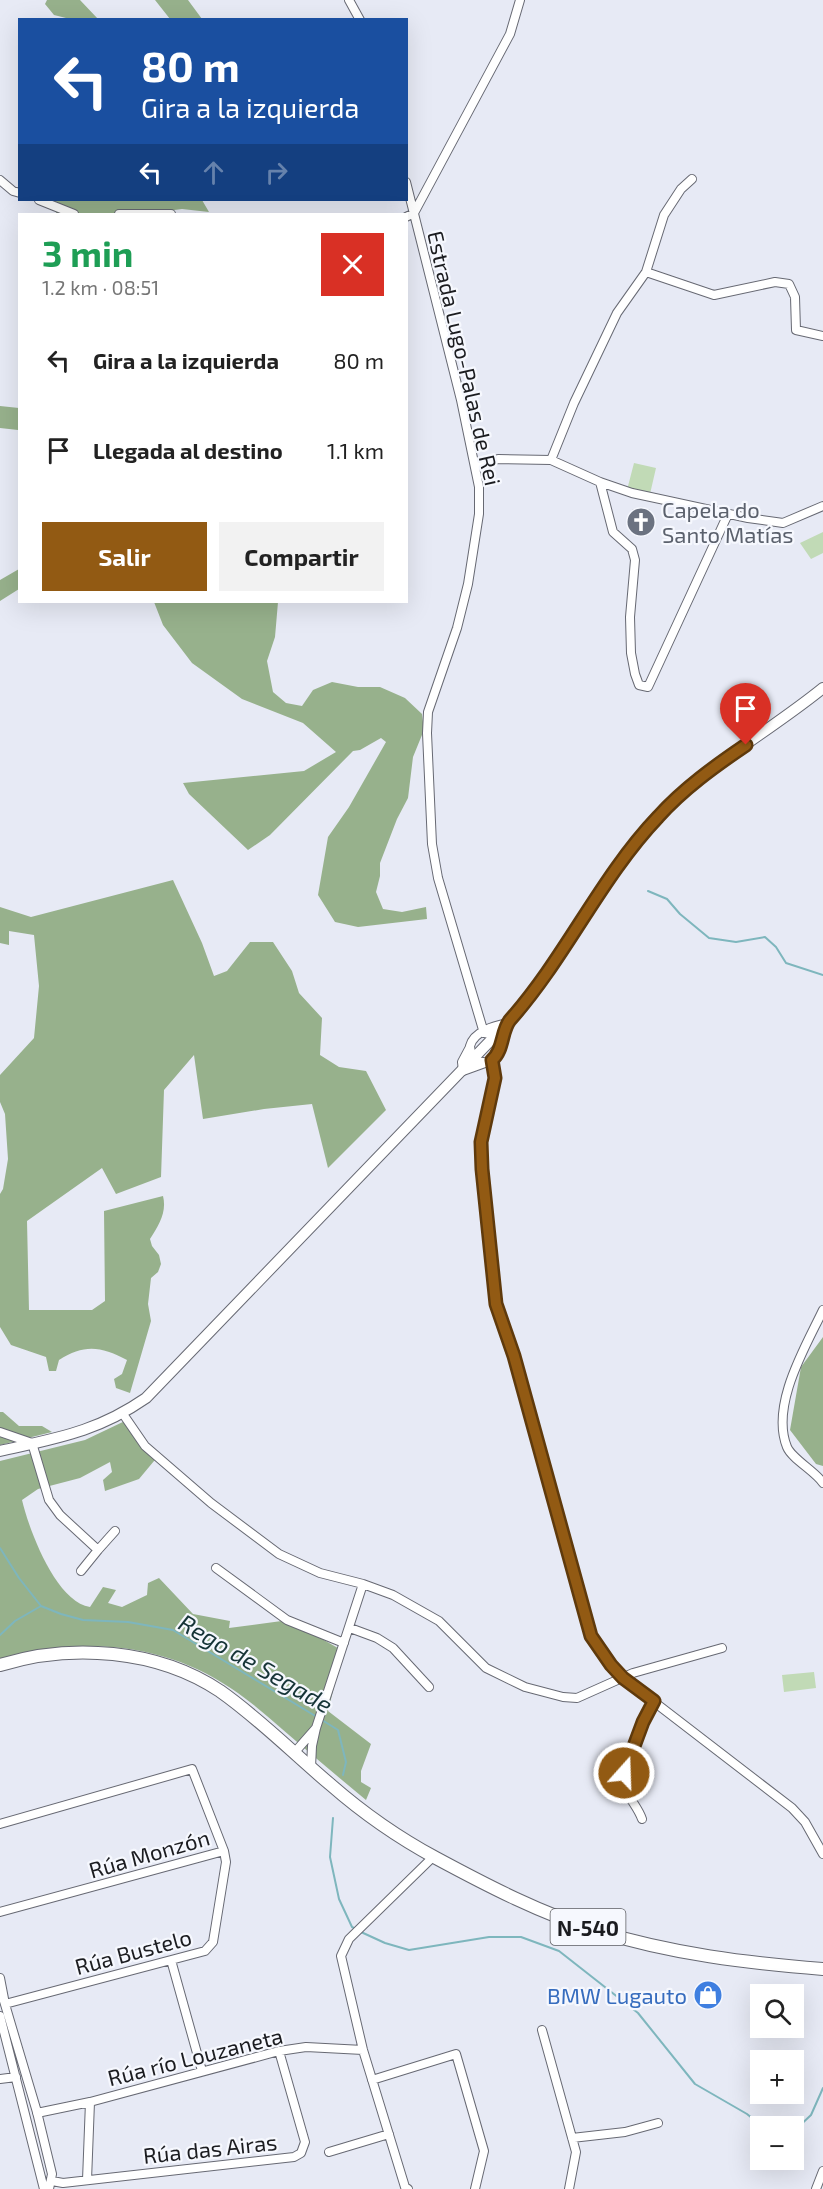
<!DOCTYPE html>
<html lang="es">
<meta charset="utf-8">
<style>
:root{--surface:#fff;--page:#f2f2f2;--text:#222;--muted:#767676;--accent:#925a13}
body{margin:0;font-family:"Exo 2",sans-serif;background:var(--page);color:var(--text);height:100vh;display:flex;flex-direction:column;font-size:22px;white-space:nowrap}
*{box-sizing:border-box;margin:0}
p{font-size:20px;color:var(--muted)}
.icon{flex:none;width:33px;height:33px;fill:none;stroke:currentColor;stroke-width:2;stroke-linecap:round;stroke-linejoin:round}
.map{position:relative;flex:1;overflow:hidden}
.side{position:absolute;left:18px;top:213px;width:390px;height:390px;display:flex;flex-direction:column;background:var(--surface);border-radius:0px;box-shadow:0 6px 24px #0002}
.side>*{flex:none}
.top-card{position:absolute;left:18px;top:18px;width:390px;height:183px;border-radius:0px;box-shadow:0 6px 24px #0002;background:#1a4fa0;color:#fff;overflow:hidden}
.tools{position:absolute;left:750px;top:1984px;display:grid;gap:12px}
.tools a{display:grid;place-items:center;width:54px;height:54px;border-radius:0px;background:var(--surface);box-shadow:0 6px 24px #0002;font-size:30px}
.pin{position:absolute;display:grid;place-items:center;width:51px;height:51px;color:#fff;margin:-62px -26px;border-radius:50% 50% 50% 0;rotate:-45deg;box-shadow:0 0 6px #0007}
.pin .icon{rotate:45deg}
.me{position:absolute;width:66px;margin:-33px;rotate:20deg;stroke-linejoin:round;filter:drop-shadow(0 0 4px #0008)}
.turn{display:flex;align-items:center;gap:21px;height:126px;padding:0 24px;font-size:27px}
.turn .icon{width:78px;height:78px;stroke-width:2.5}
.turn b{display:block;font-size:42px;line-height:51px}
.lanes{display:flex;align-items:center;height:57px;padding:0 24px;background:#0003;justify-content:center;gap:30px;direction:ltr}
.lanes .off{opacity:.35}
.round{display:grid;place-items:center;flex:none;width:63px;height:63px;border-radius:0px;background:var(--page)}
.summary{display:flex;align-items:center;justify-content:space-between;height:102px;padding:0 24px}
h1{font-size:36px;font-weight:700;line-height:45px;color:#1e9e55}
.action{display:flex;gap:12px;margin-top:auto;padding:12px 24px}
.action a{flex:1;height:69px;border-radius:0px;background:var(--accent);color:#fff;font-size:24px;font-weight:700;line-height:69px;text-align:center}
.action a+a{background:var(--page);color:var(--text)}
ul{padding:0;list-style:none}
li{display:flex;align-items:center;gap:18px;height:90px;padding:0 24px}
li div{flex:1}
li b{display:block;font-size:22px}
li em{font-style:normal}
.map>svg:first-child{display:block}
.green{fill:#c1dab6}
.forest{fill:#97b18c}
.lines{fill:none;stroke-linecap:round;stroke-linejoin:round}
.stream{stroke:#7eb6bd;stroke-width:2}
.minor-casing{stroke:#676973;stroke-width:10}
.major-casing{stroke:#676973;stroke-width:12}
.highway-casing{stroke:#676973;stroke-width:14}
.minor{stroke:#fff;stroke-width:8}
.major{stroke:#fff;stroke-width:10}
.highway{stroke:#fff;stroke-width:12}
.route-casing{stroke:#5f3a0c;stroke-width:15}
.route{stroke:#925a13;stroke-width:10}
.labels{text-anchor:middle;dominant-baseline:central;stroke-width:4.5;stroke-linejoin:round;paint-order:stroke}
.shield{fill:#f6f8fe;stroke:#5d5e63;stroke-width:1.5}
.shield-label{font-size:21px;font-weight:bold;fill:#1b1c20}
.street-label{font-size:22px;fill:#1b1c20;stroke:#f6f8fe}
.worship-label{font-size:22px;fill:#5b616d;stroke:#f6f8fe;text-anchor:start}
.shop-label{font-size:22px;fill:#366cbe;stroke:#f6f8fe;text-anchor:end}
.water-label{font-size:24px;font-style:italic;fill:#163437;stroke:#f6f8fe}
</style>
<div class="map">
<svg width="823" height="2189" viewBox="0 0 823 2189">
<rect width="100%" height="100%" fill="#e7eaf5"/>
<path class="green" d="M634 463 656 468 650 494 627 490Z
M823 532V553L811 559 800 543Z
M814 1672 816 1688 784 1692 782 1675Z"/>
<path class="forest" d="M47 0H80L98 19H70L54 15 45 4Z
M155 0H188L202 19H170Z
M41 200H202L209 212 182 209 144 214H56V212Z
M0 406 19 408V433L18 430 0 428Z
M19 569V589L0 601V580Z
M154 602H278L275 637 267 661 273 692 286 703 302 706 313 690 332 682 358 687H380L405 698 422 714 424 730 413 757 408 798 397 819 380 863V876L376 892 383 909 402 912 426 907 427 919 358 927 335 922 318 895 328 837 349 807 386 742 381 738 360 750 353 751 270 835 248 850 189 794 183 783 304 771 336 752 303 723 242 699 192 663 163 625Z
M173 880 202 943 214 976 227 971 250 942H273L292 971 299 993 322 1018 320 1055 339 1067 366 1071 386 1110 328 1168 312 1104 264 1109 203 1119 194 1055 164 1090 161 1177 116 1194 102 1168 27 1221 29 1310H92L105 1301 104 1211 163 1196C167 1212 159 1225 150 1239L152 1246 159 1255 161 1264 158 1272 151 1278 148 1304 151 1321 130 1393 116 1388 114 1379 122 1374 127 1360C101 1346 84 1344 59 1360L56 1371H49L46 1357 11 1345 0 1327V1194L3 1189 8 1159 5 1114 0 1102V1075L34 1038 39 986 34 935 9 931V945L0 943V907L31 917Z
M823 1337V1466L816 1464 790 1430 801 1367Z
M0 1412H3L19 1426H42L52 1432 0 1445Z
M127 1420 159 1455 139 1479 105 1491 103 1480 112 1472 110 1462 80 1478 38 1489 22 1500C29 1530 56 1602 90 1607L103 1587 116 1590 108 1603 122 1607 147 1595 148 1583 159 1578 193 1614 230 1621 229 1628 289 1620 343 1651 328 1711 371 1744 361 1771V1782L371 1788 366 1800C338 1777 310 1753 282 1729 266 1715 250 1701 232 1689 164 1642 78 1636 0 1659V1461L85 1440Z"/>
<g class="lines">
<path class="stream" d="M648 891 667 899 680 914 709 938 736 942 765 937 776 947 786 963 823 975
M0 1548 19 1578 41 1606 61 1614 83 1620 128 1622 173 1630 317 1717
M0 1635 15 1621 41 1606
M322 1720 338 1730 346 1762 343 1775
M333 1818 330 1857 339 1899 352 1927 356 1929
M361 1932 385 1943 409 1950 489 1937H521L559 1951 638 2013 695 2084 747 2114 763 2127
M794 2131 811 2115 823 2088"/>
<g class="minor-casing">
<path id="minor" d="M349 0 360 20
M0 180 13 191 20 193
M406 182 461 400 479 487V514L468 584 457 628 428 712 427 733 432 844 438 878 484 1033
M39 200 74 214
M119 214H171
M406 217 414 213 510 34 520 0
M646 272 714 295 775 282 789 284 795 297 796 330 823 336
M551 460 574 403 617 313 646 272 664 215 681 189 692 179
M476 465 498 459 551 460 600 482 632 493 748 518 783 523 823 506
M600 482 613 532 632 549 635 560 630 617 631 653 635 674 639 685 648 687 728 514
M484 1033C495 1034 501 1042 498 1054L489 1062C477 1064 471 1057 470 1046 474 1031 494 1026 508 1023L499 1049
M470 1047 462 1062 463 1071 485 1063
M492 1060 495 1078 481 1142 482 1169 496 1304 514 1356 591 1636 611 1665 623 1678 792 1808 805 1822 823 1854
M823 1310C806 1346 770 1405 787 1447 792 1459 815 1471 823 1483
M123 1414 145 1446 211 1503 279 1554 320 1573 363 1584 393 1595 439 1621 486 1668 525 1687 563 1697 577 1698 633 1673 722 1648
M0 1432 32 1443 49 1500 60 1515 98 1550 81 1571
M98 1550 115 1531
M216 1568 287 1620 344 1643
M350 1628 377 1638 393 1648 429 1687
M294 1753 316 1728
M311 1767 312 1746 316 1728 363 1584
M642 1819C638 1807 628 1798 624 1785 620 1771 645 1715 654 1701
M0 1824 192 1769 224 1851 226 1862 213 1942 205 1951 5 2004 0 1978
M0 1912 224 1851
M171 1960 202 2071
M4 2001 37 2112 52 2174 49 2189
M0 2016 44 2189
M542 2030 576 2152 569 2189
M0 2079 16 2077
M372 2080 456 2054 484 2151 475 2189
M37 2113 90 2102 279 2051 306 2047 363 2050
M572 2138 625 2132 658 2123
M329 2152 389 2134
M87 2180 90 2102
M52 2181 63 2183 294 2157 301 2153 305 2142 279 2051
M408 2189 405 2187 363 2050 341 1956 349 1939 434 1856
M816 2189 823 2171"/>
</g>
<g class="major-casing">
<path id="major" d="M0 1451C57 1438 97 1432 146 1398L519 1011C567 949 604 875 657 817 705 766 769 732 823 688"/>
</g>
<g class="highway-casing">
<path id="highway" d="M0 1665C71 1643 157 1649 220 1691 260 1719 294 1754 331 1785 363 1813 399 1838 436 1858 488 1886 542 1914 598 1931 672 1954 747 1963 823 1969"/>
</g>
<use href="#minor" class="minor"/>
<use href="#major" class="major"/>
<use href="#highway" class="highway"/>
</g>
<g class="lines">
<g class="route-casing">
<path id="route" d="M624 1773 643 1722 654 1701 623 1678 611 1665 591 1636 514 1356 496 1304 482 1169 481 1142 495 1078 492 1060C504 1050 501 1031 510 1020 566 957 600 878 658 817 683 789 715 766 746 745"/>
</g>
<use href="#route" class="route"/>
</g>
<defs>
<g id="church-disc" transform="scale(1.5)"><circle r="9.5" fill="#6b7280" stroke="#f6f8fe"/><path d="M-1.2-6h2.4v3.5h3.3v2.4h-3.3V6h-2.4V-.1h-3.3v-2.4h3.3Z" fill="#fff"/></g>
<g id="shop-disc" transform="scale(1.5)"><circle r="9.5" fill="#3f7fe0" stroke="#f6f8fe"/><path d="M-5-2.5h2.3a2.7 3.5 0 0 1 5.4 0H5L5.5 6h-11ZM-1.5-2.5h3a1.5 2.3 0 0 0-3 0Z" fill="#fff"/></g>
</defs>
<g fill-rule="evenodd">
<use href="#church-disc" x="641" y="522"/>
<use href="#shop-disc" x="708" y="1995"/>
</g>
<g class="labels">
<rect class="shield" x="550.5" y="1909" width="75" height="36" rx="4.5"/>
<g class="shield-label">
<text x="588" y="1927">N-540</text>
</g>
<g class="street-label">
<text transform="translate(465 358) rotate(77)">Estrada Lugo-Palas de Rei</text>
<text transform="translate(149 1853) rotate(-16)">Rúa Monzón</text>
<text transform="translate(133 1951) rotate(-15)">Rúa Bustelo</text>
<text transform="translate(195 2056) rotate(-14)">Rúa río Louzaneta</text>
<text transform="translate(210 2148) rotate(-6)">Rúa das Airas</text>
</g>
<g class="worship-label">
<text x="662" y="509">Capela do<tspan x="662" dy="25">Santo Matías</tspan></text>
</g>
<g class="shop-label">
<text x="687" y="1995">BMW Lugauto</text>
</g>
<g class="water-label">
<text transform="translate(256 1663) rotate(30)">Rego de Segade</text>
</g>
</g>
</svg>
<div class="tools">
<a><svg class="icon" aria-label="search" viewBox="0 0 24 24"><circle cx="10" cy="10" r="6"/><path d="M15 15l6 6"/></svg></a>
<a>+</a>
<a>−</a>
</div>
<div class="pin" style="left:746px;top:745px;background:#d93025"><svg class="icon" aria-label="arrive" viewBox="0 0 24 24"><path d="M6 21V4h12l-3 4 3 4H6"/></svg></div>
<svg class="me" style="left:624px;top:1773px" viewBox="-20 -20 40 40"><circle r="17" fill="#925a13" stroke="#fff" stroke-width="3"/><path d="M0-11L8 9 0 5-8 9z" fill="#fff"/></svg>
<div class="top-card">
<div class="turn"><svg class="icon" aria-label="left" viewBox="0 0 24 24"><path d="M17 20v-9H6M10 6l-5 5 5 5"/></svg><div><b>80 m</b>Gira a la izquierda</div></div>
<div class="lanes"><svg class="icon" aria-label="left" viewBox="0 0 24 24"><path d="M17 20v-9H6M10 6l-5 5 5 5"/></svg><svg class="icon off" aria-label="ahead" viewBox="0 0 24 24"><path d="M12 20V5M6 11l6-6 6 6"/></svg><svg class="icon off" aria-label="right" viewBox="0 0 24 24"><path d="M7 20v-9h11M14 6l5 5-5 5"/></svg></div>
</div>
<section class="side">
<div class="summary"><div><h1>3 min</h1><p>1.2 km · 08:51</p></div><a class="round" style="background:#d93025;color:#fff"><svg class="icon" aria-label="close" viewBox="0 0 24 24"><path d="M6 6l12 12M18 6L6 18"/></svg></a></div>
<ul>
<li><svg class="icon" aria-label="left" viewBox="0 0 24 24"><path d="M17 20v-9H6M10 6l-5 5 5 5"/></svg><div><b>Gira a la izquierda</b></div><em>80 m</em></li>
<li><svg class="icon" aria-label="arrive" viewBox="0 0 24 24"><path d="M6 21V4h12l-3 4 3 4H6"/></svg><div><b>Llegada al destino</b></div><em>1.1 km</em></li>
</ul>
<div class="action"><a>Salir</a><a>Compartir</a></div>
</section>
</div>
